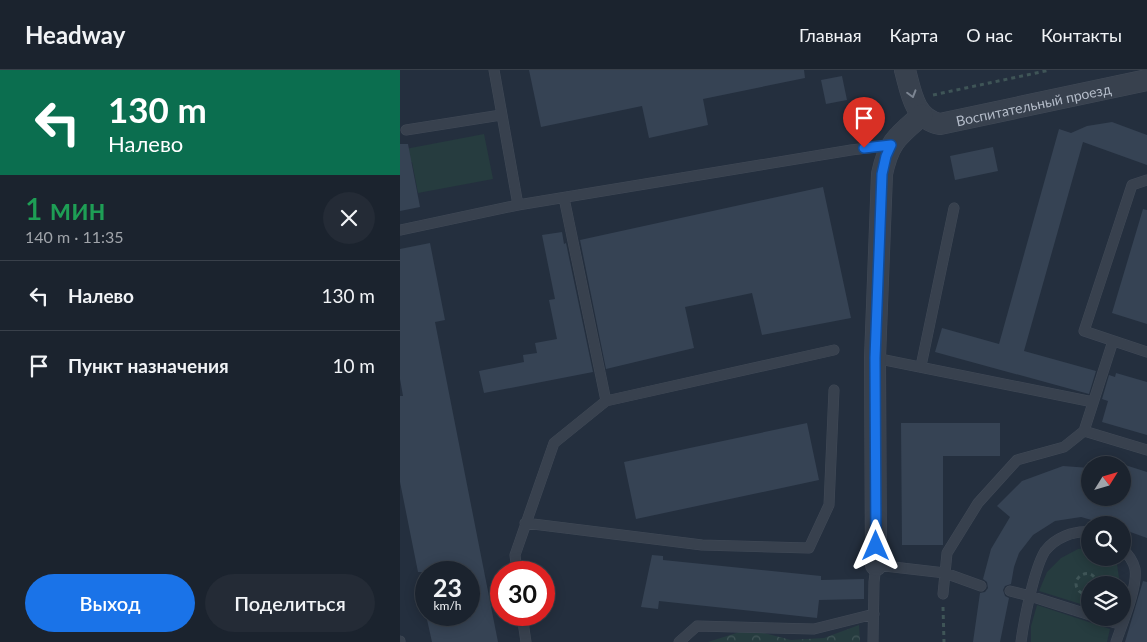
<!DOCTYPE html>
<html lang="ru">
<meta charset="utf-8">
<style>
:root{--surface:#1b232e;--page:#242b36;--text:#f1f3f6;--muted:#a0a4aa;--line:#39404a;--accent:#1a73e8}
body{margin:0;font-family:Lato,sans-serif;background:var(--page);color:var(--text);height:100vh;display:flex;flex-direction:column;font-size:19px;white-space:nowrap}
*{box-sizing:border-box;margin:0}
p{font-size:16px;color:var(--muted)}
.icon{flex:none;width:28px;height:28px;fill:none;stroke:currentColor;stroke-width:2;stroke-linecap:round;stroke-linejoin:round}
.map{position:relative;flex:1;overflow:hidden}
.sheet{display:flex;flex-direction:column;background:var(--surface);width:400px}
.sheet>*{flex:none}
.top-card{background:#0b6e4f;color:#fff;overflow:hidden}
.needle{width:32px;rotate:53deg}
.fabs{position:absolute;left:681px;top:386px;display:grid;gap:10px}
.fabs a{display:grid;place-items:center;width:50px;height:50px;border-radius:50%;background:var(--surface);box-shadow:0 2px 12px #0003,0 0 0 1px var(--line);font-size:25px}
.speed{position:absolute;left:15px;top:491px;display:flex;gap:10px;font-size:25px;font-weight:700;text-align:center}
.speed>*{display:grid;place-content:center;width:65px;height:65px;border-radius:50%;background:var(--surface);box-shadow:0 2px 12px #0003,0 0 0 1px var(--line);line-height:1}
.speed small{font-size:12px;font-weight:400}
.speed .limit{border:8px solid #d22;background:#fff;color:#111}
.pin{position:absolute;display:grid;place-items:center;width:42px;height:42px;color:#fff;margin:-51px -21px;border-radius:50% 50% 50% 0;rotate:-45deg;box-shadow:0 0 5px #0007}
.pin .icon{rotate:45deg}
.me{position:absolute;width:55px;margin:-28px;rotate:0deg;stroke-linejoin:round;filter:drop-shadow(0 0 4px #0008)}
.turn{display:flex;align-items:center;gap:18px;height:105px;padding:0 25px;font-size:22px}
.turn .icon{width:65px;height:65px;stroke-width:2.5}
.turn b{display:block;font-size:35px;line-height:42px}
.round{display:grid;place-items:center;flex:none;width:52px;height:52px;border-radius:26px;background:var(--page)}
.head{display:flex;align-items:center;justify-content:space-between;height:85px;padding:0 25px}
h1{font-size:30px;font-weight:600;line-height:38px;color:#1e9e55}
.cta{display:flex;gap:10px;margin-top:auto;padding:10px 25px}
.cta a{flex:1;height:58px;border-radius:30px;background:var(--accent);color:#fff;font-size:20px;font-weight:600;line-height:58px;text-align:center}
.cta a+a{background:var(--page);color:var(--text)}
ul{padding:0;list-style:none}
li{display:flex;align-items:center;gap:15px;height:70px;padding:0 25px;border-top:1px solid var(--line)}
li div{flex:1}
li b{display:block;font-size:19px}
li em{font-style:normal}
header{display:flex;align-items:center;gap:30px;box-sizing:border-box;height:70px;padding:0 25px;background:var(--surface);border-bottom:1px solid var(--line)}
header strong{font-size:24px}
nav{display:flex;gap:28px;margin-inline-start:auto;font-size:18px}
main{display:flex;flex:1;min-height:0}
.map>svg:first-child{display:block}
.green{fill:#263c3f}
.forest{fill:url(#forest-crowns)}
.building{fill:#364354}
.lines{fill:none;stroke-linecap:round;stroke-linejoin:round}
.lane-casing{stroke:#414a57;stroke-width:11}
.street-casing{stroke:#414a57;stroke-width:22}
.path{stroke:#3f5557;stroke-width:3;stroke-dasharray:4 4;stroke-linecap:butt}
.lane{stroke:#38414e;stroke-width:10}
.street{stroke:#38414e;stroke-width:21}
.oneway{stroke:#7c8592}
.route-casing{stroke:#114b97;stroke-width:12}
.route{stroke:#1a73e8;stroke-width:9}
.labels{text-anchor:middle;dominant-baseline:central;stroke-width:5;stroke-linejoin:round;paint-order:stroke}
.street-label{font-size:14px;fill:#b4bcc9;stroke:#1d2633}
</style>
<header>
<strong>Headway</strong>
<nav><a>Главная</a><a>Карта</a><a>О нас</a><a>Контакты</a></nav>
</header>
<main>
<section class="sheet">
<div class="top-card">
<div class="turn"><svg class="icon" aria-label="left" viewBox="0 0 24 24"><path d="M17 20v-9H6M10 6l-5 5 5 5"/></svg><div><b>130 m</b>Налево</div></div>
</div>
<div class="head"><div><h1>1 мин</h1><p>140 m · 11:35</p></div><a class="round"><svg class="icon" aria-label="close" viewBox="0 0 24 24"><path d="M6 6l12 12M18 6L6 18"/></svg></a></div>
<ul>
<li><svg class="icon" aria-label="left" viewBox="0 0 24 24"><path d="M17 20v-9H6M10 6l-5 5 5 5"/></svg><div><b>Налево</b></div><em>130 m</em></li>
<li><svg class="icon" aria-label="arrive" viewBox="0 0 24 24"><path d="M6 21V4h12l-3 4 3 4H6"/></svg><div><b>Пункт назначения</b></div><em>10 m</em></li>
</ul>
<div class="cta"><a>Выход</a><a>Поделиться</a></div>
</section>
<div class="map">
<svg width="747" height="572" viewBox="0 0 747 572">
<defs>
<pattern id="forest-crowns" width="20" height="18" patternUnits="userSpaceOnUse" patternTransform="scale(1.25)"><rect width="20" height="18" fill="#263c3f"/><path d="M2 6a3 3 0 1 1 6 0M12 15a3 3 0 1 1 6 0" fill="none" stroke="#435659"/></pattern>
</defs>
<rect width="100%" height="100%" fill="#242f3e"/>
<path class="green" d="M84 64 93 109 18 123 12 92H0V80Z
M690 478V488H712L717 494 720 515H690V537L639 521 647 502 661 488 678 479Z
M637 535 710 559 707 572H631V556Z"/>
<path class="forest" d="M459 555 460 572H308L349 559 391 570 424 568Z"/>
<path class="building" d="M129 0H404L405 8 303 29 308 55 249 68 242 36 141 57Z
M442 6 447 30 426 34 421 10Z
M712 52 747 65V95L683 72 624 281 696 301 689 324 535 282 542 258 599 274 659 59 671 63 687 56Z
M0 74H8L20 137 0 141Z
M593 77 598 101 555 110 550 86Z
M423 117 451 248 362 265 352 223 285 237 294 278 206 299 180 170Z
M743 139 747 140V254L712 243Z
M162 162 164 174 166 173 193 302 84 323 79 301 124 292 123 285 137 283 135 273 157 269 149 230 155 229 142 165Z
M30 173 45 250 35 252 98 572H32L26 545H69V502H18L0 412V326H3L0 309V179Z
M716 303 747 312V365L702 352 708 331 702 329 709 305 715 307Z
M407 353 419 410 236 449 224 392Z
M501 353H600V386H543V475H502Z
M722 394 747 402V468L722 459V455H709L681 447 655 451 633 465 619 483 614 497 611 514 605 516 603 520 605 526 609 528 600 572H573L580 523 585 522 588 518 587 512 583 509 591 479 610 447 597 436 622 411 663 396 690 398V428H722Z
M252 485 263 486V490L421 506V510L464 509V529L419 530 417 548 259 531 258 539 241 537Z
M743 511 747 512V572H725Z"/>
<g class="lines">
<g class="lane-casing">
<path id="lane" d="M94 0 118 135
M6 60 101 45
M747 110 732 115 684 261 747 282
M164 128 206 331
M0 160 118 135 451 80 491 75
M475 288 693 332
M521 296 554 138
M684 361 713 271
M125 453 302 475 409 478 429 435 434 320
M117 502 115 485 154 373 206 331 434 280
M610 521 630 526 690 545
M543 524 547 483 578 433 617 390 664 377 684 361 747 380
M122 545 126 572
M699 548 722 555
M0 571V572
M279 572 297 556 414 559 474 544
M473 572 474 512 476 495 545 503 581 516
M621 572C624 550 634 499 645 481 655 468 674 460 690 462
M716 572C722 554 738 517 735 499 733 490 728 484 722 479"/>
</g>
<g class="street-casing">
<g id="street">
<path id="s1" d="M505 0C511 22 514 49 540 54L747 10"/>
<path d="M476 495 475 288 482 104C489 71 498 66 522 45"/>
</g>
</g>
<path class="path" d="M533 25 650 0
M690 524C686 524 682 524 679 521 667 507 695 493 697 515
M543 537 544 572"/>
<use href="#lane" class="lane"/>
<use href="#street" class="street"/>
</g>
<defs><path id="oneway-chevron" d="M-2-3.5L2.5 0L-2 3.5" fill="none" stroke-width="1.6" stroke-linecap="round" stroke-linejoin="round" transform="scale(1.25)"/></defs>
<use class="oneway" href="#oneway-chevron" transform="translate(512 24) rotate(74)"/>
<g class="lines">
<g class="route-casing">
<path id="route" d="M464 78 491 75 486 86 482 104 475 288 476 476"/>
</g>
<use href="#route" class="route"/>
</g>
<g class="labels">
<g class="street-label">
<text stroke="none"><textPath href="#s1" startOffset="164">Воспитательный проезд</textPath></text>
</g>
</g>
</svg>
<div class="fabs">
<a><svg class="needle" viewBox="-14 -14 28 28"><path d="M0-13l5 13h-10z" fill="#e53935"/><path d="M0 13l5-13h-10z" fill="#a0a4aa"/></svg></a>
<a><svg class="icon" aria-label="search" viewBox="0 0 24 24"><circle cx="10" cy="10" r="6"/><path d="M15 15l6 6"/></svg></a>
<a><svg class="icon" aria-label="layers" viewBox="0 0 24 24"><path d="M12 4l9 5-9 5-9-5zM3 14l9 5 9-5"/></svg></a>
</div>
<div class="speed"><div>23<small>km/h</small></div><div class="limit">30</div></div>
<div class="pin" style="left:464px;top:78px;background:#d93025"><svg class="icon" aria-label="arrive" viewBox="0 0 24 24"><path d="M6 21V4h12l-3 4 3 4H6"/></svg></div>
<svg class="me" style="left:476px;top:476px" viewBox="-20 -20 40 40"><path d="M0-17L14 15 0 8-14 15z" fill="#1a73e8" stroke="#fff" stroke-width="4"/></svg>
</div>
</main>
